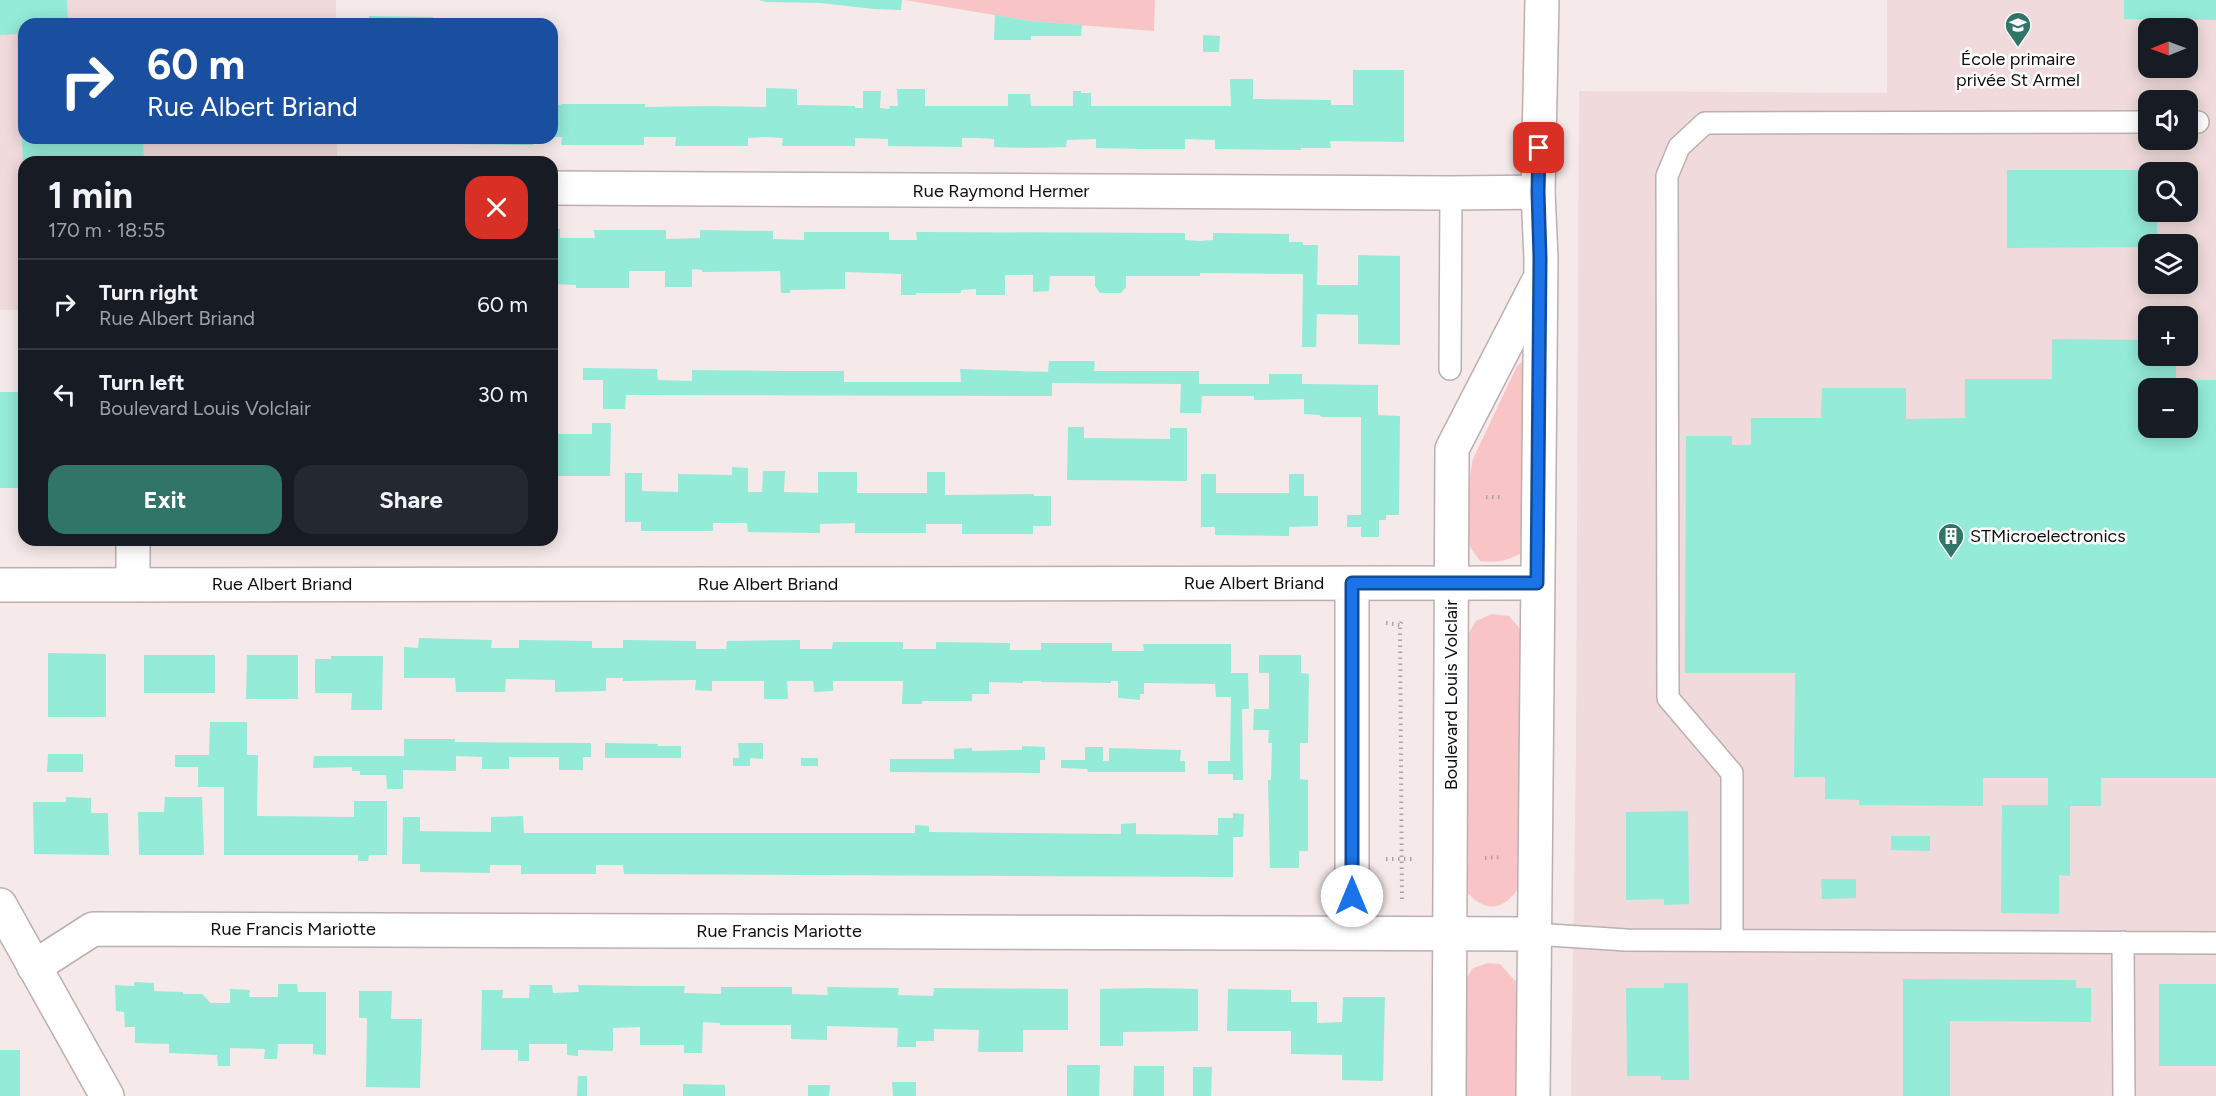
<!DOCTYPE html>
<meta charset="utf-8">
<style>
:root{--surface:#171b24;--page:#242831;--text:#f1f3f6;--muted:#9ea1a6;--line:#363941;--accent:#317568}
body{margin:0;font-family:Figtree,sans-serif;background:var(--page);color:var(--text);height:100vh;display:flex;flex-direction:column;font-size:22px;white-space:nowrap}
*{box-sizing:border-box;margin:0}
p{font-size:20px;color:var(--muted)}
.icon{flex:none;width:33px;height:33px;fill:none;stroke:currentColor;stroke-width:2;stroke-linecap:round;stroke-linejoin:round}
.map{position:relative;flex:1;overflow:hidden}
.details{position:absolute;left:18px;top:156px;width:540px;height:390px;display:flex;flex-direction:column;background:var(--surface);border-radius:18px;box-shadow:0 3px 15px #0003}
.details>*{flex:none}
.guide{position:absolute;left:18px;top:18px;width:540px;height:126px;border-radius:18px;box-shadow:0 3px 15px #0003;background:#1a4fa0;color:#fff;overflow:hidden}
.needle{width:39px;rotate:269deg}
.tools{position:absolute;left:2138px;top:18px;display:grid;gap:12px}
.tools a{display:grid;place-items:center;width:60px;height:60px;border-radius:12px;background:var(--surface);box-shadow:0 3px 15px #0003;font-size:30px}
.pin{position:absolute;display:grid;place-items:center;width:51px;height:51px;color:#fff;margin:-26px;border-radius:12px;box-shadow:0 3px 9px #0006}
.me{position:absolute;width:66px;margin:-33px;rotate:0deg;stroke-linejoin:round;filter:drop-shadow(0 0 4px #0008)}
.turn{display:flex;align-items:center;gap:21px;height:126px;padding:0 30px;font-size:27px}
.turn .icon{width:78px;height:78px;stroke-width:2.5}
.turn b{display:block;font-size:42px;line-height:51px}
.round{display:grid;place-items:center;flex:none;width:63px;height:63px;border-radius:18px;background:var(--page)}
.overview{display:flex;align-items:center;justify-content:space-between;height:102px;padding:0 30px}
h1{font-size:36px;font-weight:700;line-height:45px}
.cta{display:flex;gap:12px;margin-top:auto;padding:12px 30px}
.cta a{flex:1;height:69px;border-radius:18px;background:var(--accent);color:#fff;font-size:24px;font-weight:700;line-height:69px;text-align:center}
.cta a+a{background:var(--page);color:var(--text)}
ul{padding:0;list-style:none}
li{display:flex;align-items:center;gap:18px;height:90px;padding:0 30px;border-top:2px solid var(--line)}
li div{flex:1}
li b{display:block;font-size:22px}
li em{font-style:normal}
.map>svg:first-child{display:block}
.built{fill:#f0dadb;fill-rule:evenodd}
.green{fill:#f8c4c6}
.building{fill:#94ebd8;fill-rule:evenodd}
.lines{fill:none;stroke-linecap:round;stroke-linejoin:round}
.service-casing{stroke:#bcafaf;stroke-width:24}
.minor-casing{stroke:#bcafaf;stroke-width:36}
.tertiary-casing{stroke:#bcafaf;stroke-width:36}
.path{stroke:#aea4a4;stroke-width:4;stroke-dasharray:1.5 4.5;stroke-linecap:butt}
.service{stroke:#fff;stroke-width:21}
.minor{stroke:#fff;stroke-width:33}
.tertiary{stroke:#fff;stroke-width:33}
.route-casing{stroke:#114b97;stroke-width:15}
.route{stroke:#1a73e8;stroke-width:10}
.labels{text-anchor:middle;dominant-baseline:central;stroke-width:5;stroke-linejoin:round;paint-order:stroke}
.poi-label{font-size:18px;fill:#110d0d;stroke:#fff}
.street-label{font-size:18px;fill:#110d0d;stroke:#fff}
</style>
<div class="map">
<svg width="2216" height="1096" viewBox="0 0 2216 1096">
<rect width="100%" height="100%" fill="#f6e9e9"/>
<path class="built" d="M0 0H336V24H24V138H337V161L24 162V310H0Z
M1887 0H2216V1096H1571L1576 753 1579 91 1887 93ZM2148 28H2187V68H2148ZM2148 100H2187V140H2148ZM2148 172H2187V212H2148ZM2148 244H2187V284H2148ZM2148 316H2187V356H2148ZM2148 388H2187V428H2148Z"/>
<path class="green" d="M905 0H1155L1154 31 1030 21Z
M1530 356 1520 554C1506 561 1496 563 1480 561 1477 556 1471 550 1469 544 1464 528 1469 476 1473 459L1517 366Z
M1492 614 1509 616 1522 631 1518 889C1500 914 1483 911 1464 889V641L1476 621Z
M1488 963 1500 964 1518 984 1517 1096H1464L1465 980 1473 968Z"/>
<path class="building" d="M0 0H67L68 24H24V138H143L144 162H23L17 34 0 35Z
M758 0H902L901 10 874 9 820 3 767 2Z
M2124 0H2216V20L2124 19Z
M995 15 1030 21 1082 25 1081 36H1031V40H994Z
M369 16 433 17V24H369Z
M1203 35 1220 36 1219 52H1203Z
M1353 70H1404V142L1330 141 1331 148H1301V150L1215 149V140L1185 139V149H1141L1096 148V139L1067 140 1066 147 1030 148 994 147V139L978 138H962V147L888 146V139L855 138V146H782L783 138 765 137 748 138V146H675L676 137H644V145H561L562 137H552V105H561V104H645V107L711 106 766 107V88L797 89V105L855 106V108H863V91H881L880 108 890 109 889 106H898L897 89H925V106H1008V94H1030L1031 106H1073V91H1081V93H1091V106H1231L1230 79H1253V99L1331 100V105H1353Z
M459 138H533V145L459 144Z
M2007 170H2156V172H2148V212H2157V244H2148V247L2007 248Z
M552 229H560V238H595L594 230H666V239L700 238V230L773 231V239L804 240V232H889V240H917L916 232 1185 233V240L1200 241 1213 240V233L1289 234V242H1303V245H1318L1317 285H1358V255L1400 256V345L1358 344V315L1317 314 1316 347H1302L1303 274 1200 273V276H1126V287L1121 293H1100L1095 286V276H1050L1049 291 1033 292V275H1005V295H976V289L961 290V293H916V295H901V274L845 272V289L790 290V293H781L780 271 702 272V270L692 269V287H665V271H629V288H576V285L552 284Z
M2052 339 2148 340V356H2176V380H2216V778H2101V806H2070V876L2059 875V914L2001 913 2002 805H2048V778H1983V806L1859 805V800L1825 799V777H1794L1795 673H1685L1686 436H1732V445H1751V418H1821L1822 388H1906V419L1965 418V379H2052ZM2148 388H2187V428H2148Z
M1049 361H1095L1094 371H1199V384H1269V374H1302V384H1304L1378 385V415L1400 416 1399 515H1386V520H1379V537H1361V527H1347V515H1361V417H1321L1320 415 1304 414V399L1254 400V396H1202L1201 413H1180L1181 384 1052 383V396L626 395 625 409H603V380H583V368L657 369 658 380 692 381V370L789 371H844V382H961L960 369 1048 372Z
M0 392H24V488H0Z
M592 423H611L610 476H552V434H592Z
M1068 427H1084V438L1170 439V428H1187V481L1067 480Z
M732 467 748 468V492H762L763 471H785L784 492 818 493V472H857V493H927V472H945V495L1034 494V496H1051V526H1033V534H962V524H926V533H855V523L820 524V533L748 532 747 523H713V531H641V522H625V473H642V491L678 492V474L732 475Z
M1201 474H1216V493H1289V474H1304V496H1318V526L1289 527V536L1215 535V527H1201Z
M419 638 492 640 491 648H519V640L592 641V648H623V640L696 641V649H726L727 641 800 640V649H832L833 642H903V649H936V642L1010 643V650H1041V643H1112V651H1144L1143 644H1231V673H1248L1249 709H1242L1243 780H1233V774H1208V761H1230L1231 697H1216L1215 684 1144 683V694H1140V700L1118 698V681H1111V683L1041 682V681H1023V683L989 682V694H972V701H922V704H902L903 681H833V691L814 692 813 681H787L788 699H764V681H712V691L695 690 696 680 623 681V678H606V691L555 692V680L506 679 505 692H456L455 678H404V647L418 648Z
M48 653 106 654V717H48Z
M144 655H215V693H144Z
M247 655H298V699H246Z
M1259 655H1301V673L1309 674 1308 743H1300V779L1308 780V851H1299V868H1270L1268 780H1271L1272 743H1268L1269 730H1253L1254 709H1269V673H1259Z
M331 656H383L382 710H351L352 693H315V659H331Z
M210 722H247V755H258L257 816 354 817V801H387V855H369L368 861H358V855H224V787H198V767H175V755H209Z
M404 739H455V742L591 743V757H583V770H559V757H509V769H482V757L456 756V771L403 770V789H387L386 775H360V771H352V767L313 768 314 756H404Z
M605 743 658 744V746H681V758H605Z
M738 743H763V759L750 758V766H733V758H739Z
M1022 746 1045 747V760H1040V773L890 772V759H954V749L972 748V751L1022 750Z
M1085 747H1103V761H1109V748L1181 750 1180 761H1185V772H1088L1087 769 1061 768V760H1085Z
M48 754H83V772H47Z
M801 758H818V766H801Z
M66 797 91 798V813H108L109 855 34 854 33 802H66Z
M165 797H202L204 855H139L138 812H164Z
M1688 811 1689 904 1664 905V899L1626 900V812Z
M1233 813 1244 814 1243 837H1233V877L624 874 623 865H596V874H521V865H490V873L420 872V864H402L403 817H420V831L491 832V817L523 816 524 833H915V825L929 826V832L1121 834V824L1136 823V834L1218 835V818H1233Z
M1891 836H1930V851L1891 850Z
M1821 879H1856V898L1822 899Z
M1903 979 2076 980V988H2091V1022L1950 1021V1096H1903Z
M134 982 154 983V991L183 992V994H202L211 1003H230V989L250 990 249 997H278V984H297L298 992H326V1055L313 1054V1044H278L277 1059H264L265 1049 230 1048V1066H218L217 1055 169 1053V1044L135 1043V1027H125L124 1012 116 1011 115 985 134 986Z
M1664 983H1688L1689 1080H1661V1076H1627L1626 988H1664Z
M2159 984H2216V1066H2159Z
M530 985H552L553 993 579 992 578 985 640 986H685L684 993 721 994V987H792V994L828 995 827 987 899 988 898 995 933 996 934 988 1068 989V1030H1023V1052H978L979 1030 934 1029V1041H916V1047H897L898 1028 827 1026V1040L791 1039V1025H720V1023L703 1022 702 1053H684V1045H640V1027L613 1028V1051L578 1050V1056L567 1055V1044H529V1061H518V1050H481L482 990H503L502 998H529Z
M1148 988 1198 989V1031L1123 1032V1046H1100V989Z
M1228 989 1291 990V1002H1317V1023L1342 1022 1343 997H1385L1383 1081 1342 1080V1055L1291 1054V1031H1227Z
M359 991H392L391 1019H422L420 1088 366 1087 367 1018H359Z
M0 1050H20V1096H0Z
M1067 1065H1100L1099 1096H1067Z
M1134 1066H1164V1096H1133Z
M1193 1067H1212L1211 1096H1193Z
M578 1076H587V1096H577Z
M892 1082H916V1096H893Z
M683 1084 725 1085V1096H683Z
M808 1085H830L829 1096H808Z"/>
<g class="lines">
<g class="service-casing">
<path id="service" d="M2187 122H2198
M1450 369 1451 193
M1534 934 1626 940 2216 943
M1732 940V773L1668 698 1667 176 1679 147 1705 123 2148 122
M2123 942 2124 1096"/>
</g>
<g class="minor-casing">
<path id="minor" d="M552 188 1451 193 1538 192
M133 584V540
M0 585 1537 583
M0 905 107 1096
M1352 932V583
M34 967 93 929 1534 934"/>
</g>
<g class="tertiary-casing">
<path id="tertiary" d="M1449 1096 1452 449 1537 284
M1533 1096 1541 258 1538 192 1542 0"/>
</g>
<path class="path" d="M1486 497H1503
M1386 623 1400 625
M1485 858 1501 857
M1386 859H1414
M1402 899 1400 625 1403 619"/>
<use href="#service" class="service"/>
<use href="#minor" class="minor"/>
<use href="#tertiary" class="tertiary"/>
</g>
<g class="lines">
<g class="route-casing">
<path id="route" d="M1352 896V583H1537L1540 258 1538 192 1539 148"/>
</g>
<use href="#route" class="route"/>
</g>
<defs>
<g id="school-pin" transform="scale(1.35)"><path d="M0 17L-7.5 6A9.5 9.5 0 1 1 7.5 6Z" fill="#317568" stroke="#fff"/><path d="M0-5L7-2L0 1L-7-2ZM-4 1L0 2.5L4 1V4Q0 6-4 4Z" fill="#fff"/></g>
<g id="building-pin" transform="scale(1.35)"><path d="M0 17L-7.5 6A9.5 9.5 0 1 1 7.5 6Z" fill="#317568" stroke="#fff"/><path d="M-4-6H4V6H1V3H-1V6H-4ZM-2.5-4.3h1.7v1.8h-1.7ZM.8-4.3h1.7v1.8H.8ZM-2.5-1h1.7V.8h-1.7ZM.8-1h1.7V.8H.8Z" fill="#fff"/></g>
</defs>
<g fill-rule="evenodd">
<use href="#school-pin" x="2018" y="25"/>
<use href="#building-pin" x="1951" y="536"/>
</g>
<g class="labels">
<g class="poi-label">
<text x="2018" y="59">École primaire<tspan x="2018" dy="21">privée St Armel</tspan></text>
<text x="1970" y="536" text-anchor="start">STMicroelectronics</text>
</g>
<g class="street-label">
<text x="1001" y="191">Rue Raymond Hermer</text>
<text x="1254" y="583">Rue Albert Briand</text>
<text x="282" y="584">Rue Albert Briand</text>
<text x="768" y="584">Rue Albert Briand</text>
<text transform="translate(1451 695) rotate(-90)">Boulevard Louis Volclair</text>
<text x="293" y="929">Rue Francis Mariotte</text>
<text x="779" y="931">Rue Francis Mariotte</text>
</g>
</g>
</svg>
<div class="tools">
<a><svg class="needle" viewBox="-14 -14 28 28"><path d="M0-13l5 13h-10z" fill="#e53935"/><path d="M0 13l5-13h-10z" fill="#9ea1a6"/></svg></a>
<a><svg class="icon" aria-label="sound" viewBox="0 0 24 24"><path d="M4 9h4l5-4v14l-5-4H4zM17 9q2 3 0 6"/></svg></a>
<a><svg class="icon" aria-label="search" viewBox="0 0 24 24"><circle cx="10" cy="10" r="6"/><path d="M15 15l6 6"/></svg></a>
<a><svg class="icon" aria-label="layers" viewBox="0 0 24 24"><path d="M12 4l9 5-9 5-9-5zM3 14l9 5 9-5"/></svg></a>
<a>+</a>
<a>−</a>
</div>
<div class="pin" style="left:1539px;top:148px;background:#d93025"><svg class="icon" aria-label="arrive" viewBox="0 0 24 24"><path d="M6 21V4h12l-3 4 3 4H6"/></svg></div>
<svg class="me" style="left:1352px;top:896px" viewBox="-20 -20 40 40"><circle r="19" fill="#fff"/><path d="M0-13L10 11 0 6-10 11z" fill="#1a73e8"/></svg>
<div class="guide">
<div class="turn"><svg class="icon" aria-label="right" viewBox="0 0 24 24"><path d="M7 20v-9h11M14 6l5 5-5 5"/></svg><div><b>60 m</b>Rue Albert Briand</div></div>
</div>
<section class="details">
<div class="overview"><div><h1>1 min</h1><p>170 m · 18:55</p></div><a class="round" style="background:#d93025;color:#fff"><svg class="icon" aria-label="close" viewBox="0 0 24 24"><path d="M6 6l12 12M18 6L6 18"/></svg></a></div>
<ul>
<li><svg class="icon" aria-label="right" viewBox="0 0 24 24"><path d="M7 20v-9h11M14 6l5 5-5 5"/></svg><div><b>Turn right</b><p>Rue Albert Briand</p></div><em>60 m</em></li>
<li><svg class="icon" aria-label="left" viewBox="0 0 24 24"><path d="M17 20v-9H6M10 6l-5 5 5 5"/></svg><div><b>Turn left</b><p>Boulevard Louis Volclair</p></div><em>30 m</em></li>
</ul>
<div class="cta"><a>Exit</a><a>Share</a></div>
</section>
</div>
